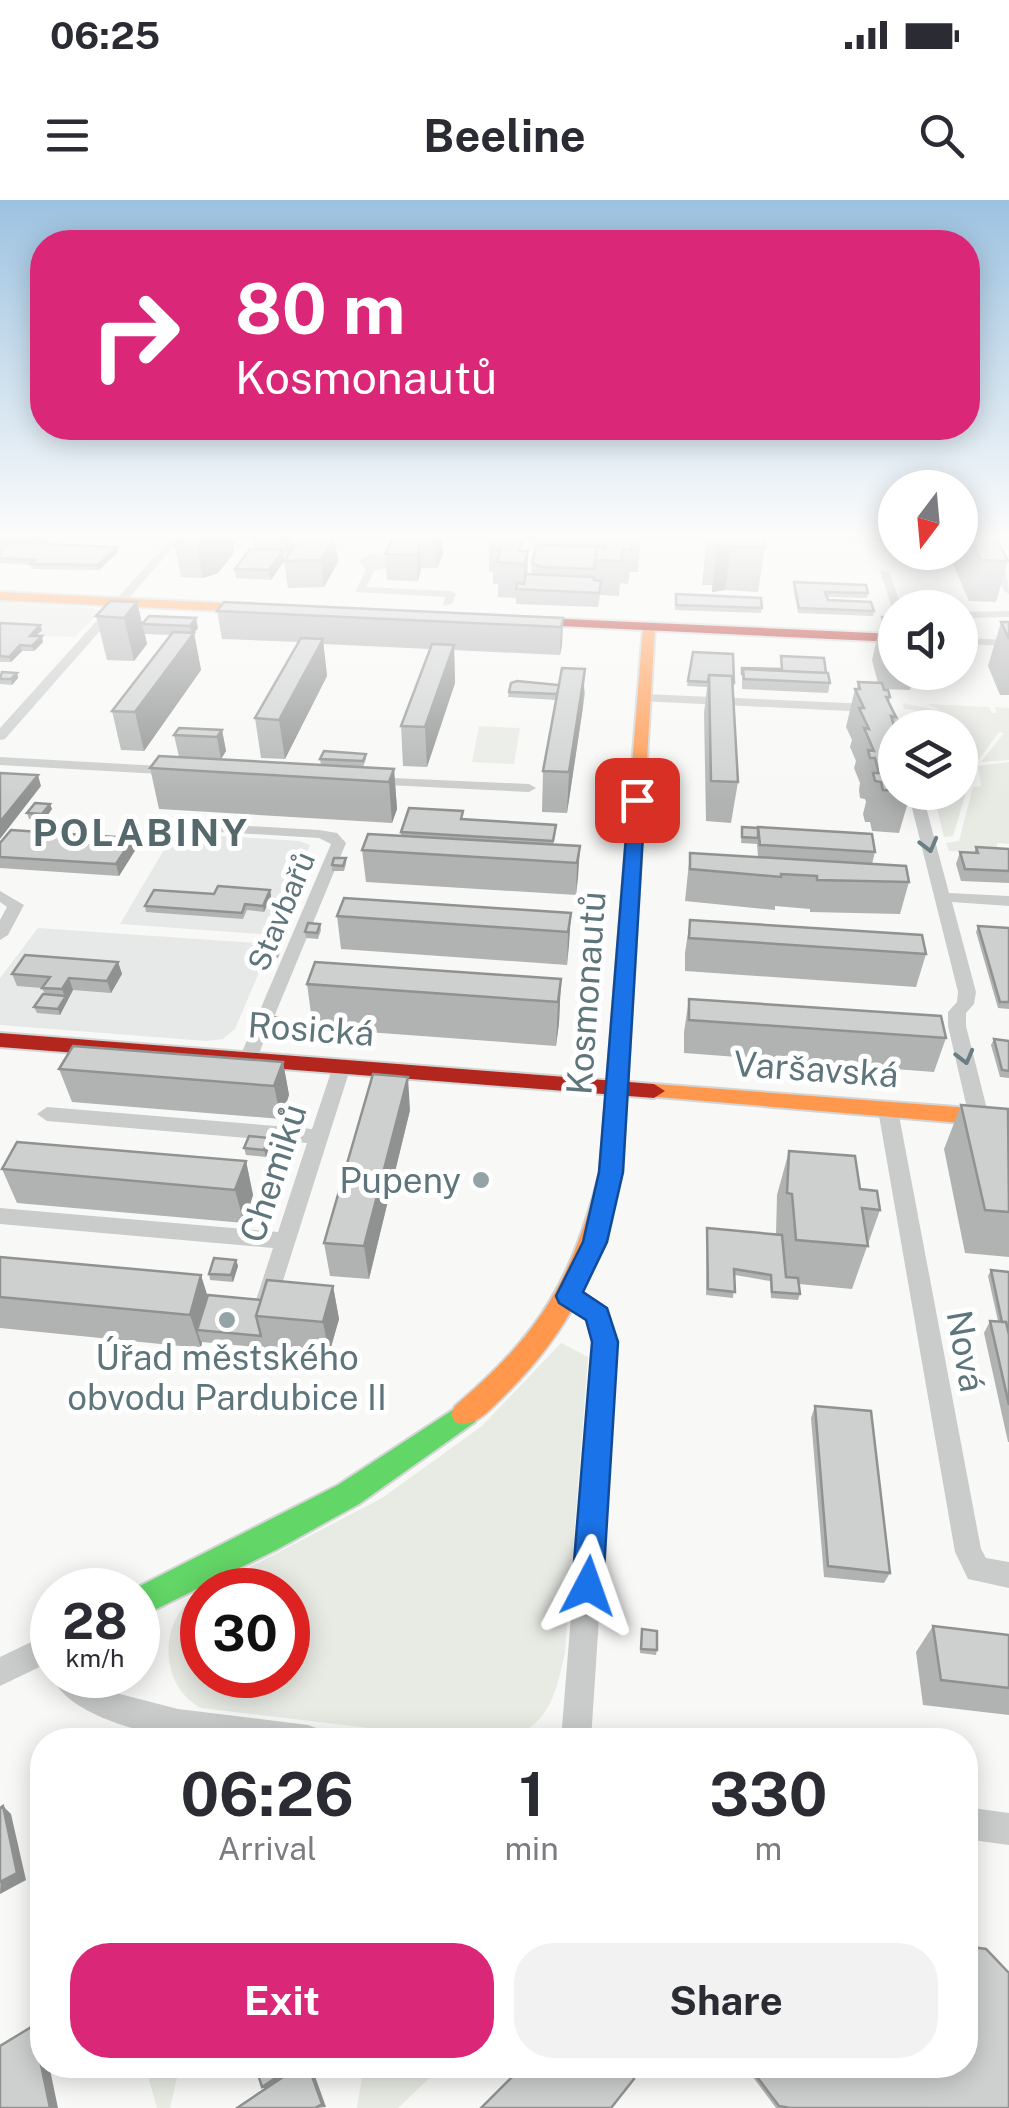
<!DOCTYPE html>
<meta charset="utf-8">
<style>
:root{--surface:#fff;--page:#f2f2f3;--text:#2b2b33;--muted:#7c7c81;--accent:#db2777}
body{margin:0;font-family:"Public Sans",sans-serif;background:var(--page);color:var(--text);height:100vh;display:flex;flex-direction:column;font-size:38px;white-space:nowrap}
*{box-sizing:border-box;margin:0}
p{font-size:32px;color:var(--muted)}
.icon{flex:none;width:55px;height:55px;fill:none;stroke:currentColor;stroke-width:2;stroke-linecap:round;stroke-linejoin:round}
.map{position:relative;flex:1;overflow:hidden}
.sheet{position:absolute;left:30px;top:1528px;width:948px;height:350px;display:flex;flex-direction:column;background:var(--surface);border-radius:40px;box-shadow:0 5px 25px #0003}
.sheet>*{flex:none}
.banner{position:absolute;left:30px;top:30px;width:950px;height:210px;border-radius:40px;box-shadow:0 5px 25px #0003;background:#db2777;color:#fff;overflow:hidden}
.needle{width:65px;rotate:196deg}
.buttons{position:absolute;left:878px;top:270px;display:grid;gap:20px}
.buttons a{display:grid;place-items:center;width:100px;height:100px;border-radius:50%;background:var(--surface);box-shadow:0 5px 25px #0003;font-size:50px}
.speed{position:absolute;left:30px;top:1368px;display:flex;gap:20px;font-size:50px;font-weight:700;text-align:center}
.speed>*{display:grid;place-content:center;width:130px;height:130px;border-radius:50%;background:var(--surface);box-shadow:0 5px 25px #0003;line-height:1}
.speed small{font-size:25px;font-weight:400}
.speed .limit{border:15px solid #d22;background:#fff;color:#111}
.pin{position:absolute;display:grid;place-items:center;width:85px;height:85px;color:#fff;margin:-42px;border-radius:20px;box-shadow:0 5px 15px #0006}
.me{position:absolute;width:110px;margin:-55px;rotate:4deg;stroke-linejoin:round;filter:drop-shadow(0 0 8px #0008)}
.turn{display:flex;align-items:center;gap:35px;height:210px;padding:0 40px;font-size:45px}
.turn .icon{width:130px;height:130px;stroke-width:2.5}
.turn b{display:block;font-size:70px;line-height:85px}
.eta{display:flex;justify-content:space-evenly;align-items:center;height:170px;text-align:center}
.eta b{font-size:60px;font-weight:700;line-height:70px}
.cta{display:flex;gap:20px;margin-top:auto;padding:20px 40px}
.cta a{flex:1;height:115px;border-radius:40px;background:var(--accent);color:#fff;font-size:40px;font-weight:700;line-height:115px;text-align:center}
.cta a+a{background:var(--page);color:var(--text)}
.status{display:flex;justify-content:space-between;align-items:center;height:70px;padding:0 50px;background:var(--surface);direction:ltr}
.status svg{height:28px;fill:currentColor}
header{display:flex;justify-content:space-between;align-items:center;height:130px;padding:0 40px;background:var(--surface);font-size:45px;font-weight:700}
.map>svg:first-child{display:block}
.built{fill:#e7e9e8}
.green{fill:#e8eae4}
.lines{fill:none;stroke-linecap:round;stroke-linejoin:round}
.fast-casing{stroke:#d3d5d5;stroke-width:4}
.slow-casing{stroke:#d3d5d5;stroke-width:4}
.jam-casing{stroke:#d3d5d5;stroke-width:4}
.street{fill:#cacccc;fill-rule:evenodd}
.fast{fill:#63d668;fill-rule:evenodd}
.slow{fill:#ff974d;fill-rule:evenodd}
.jam{fill:#b3261e;fill-rule:evenodd}
.wall{fill:#b1b3b3}
.shaded-wall{fill:#909292}
.building{fill:#ced0d0;stroke:#909292;stroke-width:2.5}
.oneway{stroke:#697f83}
.route{fill:#1a73e8;stroke:#114b97;stroke-width:2.5}
.poi-dot{fill:#94a4a6;stroke:#fff;stroke-width:4}
.labels{text-anchor:middle;dominant-baseline:central;stroke-width:10;stroke-linejoin:round;paint-order:stroke}
.far-street-label{font-size:30px;fill:#5e767b;stroke:#fff}
.street-label{font-size:35px;fill:#5e767b;stroke:#fff}
.poi-label{font-size:35px;fill:#5e767b;stroke:#fff;text-anchor:end}
.far-district-label{font-size:38px;font-weight:bold;letter-spacing:2.5px;fill:#55686c;stroke:#fff}
</style>
<div class="status"><b>06:25</b><svg viewBox="0 0 49 12"><path d="M0 12V9h3v3zM5 12V6h3v6zM10 12V3h3v9zM15 12V0h3v12zM26 1h20v11H26zM47 4h2v5h-2z"/></svg></div>
<header><svg class="icon" aria-label="menu" viewBox="0 0 24 24"><path d="M4 6h16M4 12h16M4 18h16"/></svg>Beeline<svg class="icon" aria-label="search" viewBox="0 0 24 24"><circle cx="10" cy="10" r="6"/><path d="M15 15l6 6"/></svg></header>
<div class="map">
<svg width="1009" height="1908" viewBox="0 0 1009 1908">
<rect width="100%" height="100%" fill="#f8f8f7"/>
<path class="built" d="M174 633 299 641 310 645 275 735 120 724Z
M38 728 271 744 235 829 223 839 206 841 0 825V778Z"/>
<path class="green" d="M0 402 92 408 101 411 75 437 36 436 40 430 0 428Z
M903 503 941 511 928 504 989 507 992 513H997L995 507 1009 508V560L981 562 1004 533 999 532 974 566 953 636 944 637 933 593 960 592V528L915 527 913 517 906 514H918L917 510 904 509Z
M479 526 520 528 514 564 472 562Z
M1009 562V644L997 643V654L949 651 946 643 959 641 973 587 981 586 978 566Z
M561 1143 588 1157 565 1452C552 1516 539 1540 470 1540L201 1508C157 1485 158 1415 202 1392V1475H288V1390H206L382 1298 482 1226Z
M145 1865H180L170 1908H157Z
M364 1865H443L398 1908H357Z"/>
<g class="lines">
<g class="fast-casing">
<path id="fast" d="M465 1202 475 1206 479 1214 475 1222 359 1304 276 1350 138 1418V1390H132L338 1285Z"/>
</g>
<g class="slow-casing">
<path id="slow" d="M0 392 262 405 268 409 262 413 0 400Z
M649 423 655 427 622 972C599 1068 572 1130 500 1200 487 1212 474 1229 455 1222L451 1214 455 1206C542 1132 571 1081 600 972L643 427Z
M654 884 1009 911V927L646 896 643 891Z"/>
</g>
<g class="jam-casing">
<path id="jam" d="M522 417 895 434V442L518 424V418Z
M0 833 654 884 665 891 654 898 0 847Z"/>
</g>
<path class="street" d="M175 334H185L5 539 0 540V528Z
M373 353 389 359 386 368 375 370 366 387 451 391 456 394 452 404 443 406 445 397 355 392 366 369 358 361Z
M993 354C1005 362 1009 380 1009 394L1004 391 988 357Z
M880 370 889 372 902 408H895V411L892 408Z
M1009 411V417L960 418V412Z
M960 438 1009 440V446L960 444Z
M644 494 869 504 893 510 904 528H895L893 531 884 516 869 512 640 501V495Z
M0 557 178 567 185 571 178 575 0 565Z
M371 577 529 584 536 588 529 592 366 584 364 581Z
M908 592H922L949 693 1009 696V706L952 702 976 792 974 804 966 813V826L989 917 979 924 969 917 948 826V812L957 802 958 792Z
M159 621 319 630 337 633 346 643 255 863H241L239 859 331 644 319 638 154 628V622Z
M0 691 24 705 8 735 0 740V720L7 707 0 702Z
M342 860 351 866 275 1106 267 1109 259 1106 256 1100 273 1048 0 1024V1008L278 1032 307 943 47 921 37 914 47 907 312 929 333 866Z
M888 903 898 910 981 1349 986 1358 1009 1362V1388L968 1379 955 1352 878 910Z
M568 1087C596 1096 612 1112 617 1142L591 1540H561L593 1142C589 1110 571 1116 557 1096L560 1090Z
M52 1432V1461L0 1486V1457Z
M52 1473 87 1475 116 1493 178 1509 308 1525 319 1529 323 1540C278 1540 229 1545 184 1539 148 1535 59 1513 52 1473Z
M965 1607 1009 1613V1645L965 1639Z"/>
<use href="#fast" class="fast"/>
<use href="#slow" class="slow"/>
<use href="#jam" class="jam"/>
</g>
<path class="wall" d="M35 334 37 341 48 344 117 347 118 352 99 370 32 369 31 365 0 363V338Z
M182 334H244L233 345 234 353 218 373 203 378 181 377 174 343Z
M292 334 294 346 287 355H284L271 380 236 378 235 369 255 349 253 336Z
M389 334H442L443 355 437 368H421L418 381 387 380 385 354 390 345Z
M518 334V339L522 351H528L527 374H531L532 363 540 346H534V335L528 334H611V337L641 334 638 372H630L628 384 620 383 619 396 600 395 598 407 516 404V398L498 397V384H493V372H489V338Z
M707 334H885L883 341 753 336 765 347 758 392 725 390 712 392V385H702Z
M960 334H994L1008 361 996 402 969 401 948 352H960Z
M302 336 338 362 324 387 288 388 284 361Z
M794 382 868 393 867 398 827 397 828 400 874 411 873 416 798 413 793 387Z
M676 394 762 408 761 413 675 410Z
M137 402 142 424 149 416 198 428 194 433 201 470 144 551 121 550 112 511 170 435 145 434 147 444 134 461 107 460 96 416Z
M217 411 563 418 562 445 560 455 454 450 455 483 427 567 403 566 401 526 430 449 323 444 327 476 285 559 261 558 255 518 299 442 222 439Z
M882 417H895V472H914L910 490 883 489 890 497 889 503 896 517 893 526 895 530V592H911L899 633 872 631 870 622H865L863 614 866 602 865 599 860 598 859 590 860 583 854 568 856 561 850 547 852 540 846 527 855 489H857L858 482 878 483 872 460Z
M1001 422H1009V495H1000L988 466Z
M0 423 42 430 36 436 43 442 34 451H22L11 462H0Z
M693 452 734 483 733 488 738 582 731 623 706 621 704 513 707 487 687 486Z
M781 456 826 473 830 483 828 493 742 489V468L781 469Z
M17 473 18 478 12 485 0 484V474Z
M584 487 585 493 567 613 542 612 543 571 556 500 508 497 509 492Z
M222 530 226 551 221 559 179 557 174 535Z
M366 554V559L363 567 321 565 320 559Z
M150 568 394 569 397 609 392 623 159 609Z
M52 609 44 620 29 619 27 613Z
M462 619 556 625 553 645 580 646 576 695 366 682 362 650 401 636V632Z
M742 627 875 652 872 664 758 657 757 644 741 643Z
M133 638 136 649 119 676 0 668V643Z
M976 647 1009 649V683L961 681 956 664 960 652 974 653Z
M690 653 909 682 900 714 810 712V709L775 706V710L685 701Z
M346 658V664L344 671H332V665Z
M270 690 271 696 264 712 247 710 243 719 146 712 145 706 214 694Z
M571 713 567 765 341 749 337 716Z
M690 720 926 754 916 787 685 771V753Z
M320 724 321 730 318 739 306 738 305 732Z
M978 726 1009 728V809L998 808 976 732Z
M281 742 282 748 278 758 266 757 265 751Z
M118 762 122 774 111 793 73 790 60 815 37 813 34 807 45 794 42 788 17 786 12 774Z
M561 779 559 823 556 846 313 828 307 784Z
M689 799 946 838 934 872 684 853V832Z
M284 818 285 824 281 834 268 833 267 827Z
M994 839 1009 841V878L1000 877 991 845Z
M283 862 289 895 281 919 72 902 59 869Z
M961 905 1009 912V1057L965 1053 944 949Z
M410 910 369 1079 330 1076 324 1043Z
M270 944 266 957 246 955 244 948Z
M789 951 860 989 880 1010 852 1089 799 1084 800 1094 798 1100 771 1098 770 1081 735 1075 733 1098 706 1095 707 1028 776 1034 777 995Z
M246 961 253 995 244 1023 17 1003 2 969Z
M0 1057 208 1096 261 1100 333 1086 339 1119 329 1154 202 1142 201 1148 0 1128Z
M236 1060 238 1066 233 1082 210 1080 209 1074Z
M991 1070 1009 1072V1242H1008L984 1133 990 1121H998L988 1076Z
M815 1206 890 1373 884 1383 824 1377 811 1218Z
M933 1426 1009 1435V1515L923 1505 916 1452Z
M642 1429 657 1450 656 1455 640 1453Z
M744 1865H965L1009 1908H776Z"/>
<path class="shaded-wall" d="M35 334 37 342 30 348 28 339Z
M217 334H244L233 345 234 353 218 373 203 378 197 344Z
M288 334H292L294 346 287 355 285 337Z
M440 334H442L443 355 437 368 436 342Z
M335 337 338 362 324 387 321 360Z
M8 338 11 348 0 357V345Z
M420 342 421 368 418 381 417 355Z
M731 346 725 390 712 392 717 348Z
M117 347 118 352 99 370 98 365Z
M283 350 285 360 271 380 269 370Z
M528 351 527 385 524 389V364Z
M137 402 147 444 134 461 124 418Z
M196 418 198 428 194 433 201 470 144 551 135 512 192 436 190 426Z
M563 418 562 445 560 455 561 427Z
M40 425 42 430 31 441 30 436Z
M42 436 43 442 34 451 32 446Z
M323 439 327 476 285 559 279 520Z
M20 445 22 451 11 462 9 457Z
M454 445 455 483 427 567 425 527Z
M585 469 583 507 567 613 569 572Z
M17 473 18 478 12 485 11 479Z
M222 530 226 551 221 559 217 537Z
M394 569 397 609 392 623 389 582Z
M38 575 41 586 0 639V622Z
M50 604 52 609 44 620 42 614Z
M133 638 136 649 119 676 116 664Z
M580 646 578 678 576 695 577 663Z
M270 690 271 696 264 712 263 706Z
M571 713 569 745 567 765 568 732Z
M118 762 122 774 111 793 107 781Z
M69 778 73 790 60 815 58 809 65 797 62 789Z
M561 779 559 823 556 846 558 802Z
M283 862 289 895 281 919 274 886Z
M408 877 410 910 369 1079 364 1046Z
M269 938 270 944 266 957 264 950Z
M246 961 253 995 244 1023 235 990Z
M236 1060 238 1066 233 1082 231 1075Z
M201 1075 211 1107 197 1130 201 1142H202L201 1148 190 1115Z
M333 1086 339 1119 329 1154 323 1122Z
M3 1606 11 1614 26 1680 0 1694Z
M33 1826 42 1831V1865H49L58 1908H50Z
M295 1865H311L326 1907 315 1908 269 1892 262 1887Z"/>
<path class="building" d="M13 334H34L28 339 8 338 0 345V338L9 337Z
M182 334H217L212 340 197 344 174 343Z
M255 334H288L285 337 253 336Z
M396 334H440L436 342H420L417 355 385 354Z
M490 334H516L514 339H523L519 351H528L524 364 497 362 501 350H493L497 338H489Z
M548 334H589L587 340 553 339 554 335Z
M615 334H641L640 338H632L631 350 623 349 621 361 595 360 597 348H605L607 337H615Z
M707 334H753L754 338H763L765 347 731 346 717 348V341H707Z
M968 334H994L1008 361 981 360Z
M302 336 335 337 321 360 284 361Z
M38 340 47 341 44 343 48 344 117 347 98 365 31 364 35 360 0 358V351L9 343 34 344Z
M546 345 605 347 597 348 594 369 542 367 532 363 536 348Z
M250 349 283 350 269 370 235 369Z
M526 374 594 377V380L601 381 599 393 516 389 517 383 524 384Z
M794 382 866 385 868 393 825 392 828 400 871 402 874 411 799 408Z
M676 394 761 398 762 408 676 405Z
M110 401 137 402 124 418 96 416Z
M224 402 563 418 561 427 217 411Z
M149 416 196 418 190 426 142 424Z
M882 417H895V444H890Z
M1001 422H1009V439Z
M0 423 40 425 30 436H42L32 446 20 445 9 457 0 456Z
M173 432 194 433 135 512 112 511Z
M301 438 323 439 279 520 255 518Z
M432 444 454 445 425 527 401 526Z
M693 452 733 454 734 483H733L732 476 709 475 708 482 688 481Z
M781 456 824 458 826 473 743 469 742 475V468L782 469Z
M562 468 585 469 569 572 543 571Z
M743 469 828 473 830 483 744 479Z
M2 472 17 473 11 479H0Z
M709 475 732 476 738 582 711 581Z
M517 481 559 485 557 494 509 492 511 483Z
M858 482 882 483 884 490H888L890 497H886L896 517 891 516 895 530V591L883 590 881 582 875 581 873 573H879L875 558H870L868 550 874 551 864 528 869 529 859 508H864L855 489H860Z
M179 528 222 530 217 537 174 535Z
M324 551 366 554 363 561 320 559Z
M159 556 394 569 389 582 150 568Z
M0 573 38 575 0 622Z
M35 603 50 604 42 614 27 613Z
M409 608 463 611 461 619 556 625 553 641 401 632Z
M742 627 758 628V638L742 637Z
M758 627 872 634 875 652 760 645Z
M11 630 133 638 116 664 0 657V643Z
M368 634 580 646 577 663 362 650Z
M976 647 1009 649V671L965 669 960 652 978 653Z
M690 653 906 666 909 682 817 680V676L781 674V677L690 669Z
M334 658H346L343 666 332 665Z
M218 686 270 690 263 706 245 704 242 713 145 706 154 690 214 694Z
M344 698 571 713 568 732 337 716Z
M690 720 922 735 926 754 689 738Z
M308 723 320 724 317 733 305 732Z
M978 726 1009 728V802H1000Z
M269 741 281 742 277 752 265 751Z
M25 755 118 762 107 781 69 778 62 789 42 788 50 777 12 774Z
M315 762 561 779 558 802 307 784Z
M43 794 66 796 58 809 34 807Z
M689 799 941 816 946 838 689 820Z
M271 817 284 818 280 828 267 827Z
M994 839 1009 841V871L1002 870Z
M73 846 283 862 274 886 59 869Z
M373 874 408 877 364 1046 324 1043Z
M961 905 1008 909 1009 1012 985 1010Z
M249 936 269 938 264 950 244 948Z
M17 942 246 961 235 990 2 969Z
M789 951 855 956 860 989 877 991 880 1010 862 1008 868 1046 796 1040 792 994 787 993Z
M707 1028 782 1035 786 1077 798 1078 800 1094 772 1092 771 1075 734 1069 735 1092 708 1089Z
M0 1057 201 1075 190 1115 0 1097Z
M214 1058 236 1060 231 1075 209 1074Z
M991 1070 1009 1072V1135L1006 1122H1002Z
M267 1080 333 1086 323 1122 256 1116Z
M208 1095 261 1100 256 1116 261 1136 197 1130Z
M990 1121 1006 1122 1009 1135V1205Z
M815 1206 871 1211 890 1373 828 1366Z
M933 1426 1009 1435V1488L941 1480Z
M642 1429 657 1431V1450L641 1449Z
M3 1606 17 1673 0 1682V1608Z
M965 1746 986 1749 1009 1773V1908H790L779 1906 748 1865H965Z
M33 1826 50 1908H0V1846Z
M255 1865H295L262 1887Z
M301 1865H308L322 1904 315 1908H237Z
M524 1865H629L633 1870 634 1879 611 1908H481Z"/>
<defs><path id="oneway-chevron" d="M-2-3.5L2.5 0L-2 3.5" fill="none" stroke-width="1.6" stroke-linecap="round" stroke-linejoin="round" transform="scale(2.5)"/></defs>
<g class="oneway">
<use href="#oneway-chevron" transform="translate(929 645) rotate(75)"/>
<use href="#oneway-chevron" transform="translate(965 857) rotate(75)"/>
</g>
<linearGradient id="sky" x2="0" y2="1"><stop stop-color="#9cc2e0"/><stop offset="0.56" stop-color="#fcfcfb"/><stop offset="1" stop-color="#fcfcfb" stop-opacity="0"/></linearGradient>
<rect width="1009" height="601" fill="url(#sky)"/>
<path class="route" d="M637 595 645 600 623 972 607 1042 583 1092 607 1108 618 1142 603 1386 598 1396 588 1401 577 1396 572 1386 592 1142 586 1120 559 1103 556 1096 583 1042 599 972 629 600Z"/>
<g class="poi-dot">
<circle cx="481" cy="980" r="10"/>
<circle cx="227" cy="1120" r="10"/>
</g>
<g class="labels">
<g class="far-street-label">
<text transform="translate(281 711) rotate(-67)">Stavbařů</text>
</g>
<g class="street-label">
<text transform="translate(586 793) rotate(-86)">Kosmonautů</text>
<text transform="translate(311 829) rotate(4)">Rosická</text>
<text transform="translate(816 869) rotate(4)">Varšavská</text>
<text transform="translate(273 973) rotate(-72)">Chemiků</text>
<text transform="translate(966 1151) rotate(80)">Nová</text>
</g>
<g class="poi-label">
<text x="461" y="980">Pupeny</text>
<text x="227" y="1157" text-anchor="middle">Úřad městského<tspan x="227" dy="40">obvodu Pardubice II</tspan></text>
</g>
<g class="far-district-label">
<text x="141" y="632">POLABINY</text>
</g>
</g>
</svg>
<div class="buttons">
<a><svg class="needle" viewBox="-14 -14 28 28"><path d="M0-13l5 13h-10z" fill="#e53935"/><path d="M0 13l5-13h-10z" fill="#7c7c81"/></svg></a>
<a><svg class="icon" aria-label="sound" viewBox="0 0 24 24"><path d="M4 9h4l5-4v14l-5-4H4zM17 9q2 3 0 6"/></svg></a>
<a><svg class="icon" aria-label="layers" viewBox="0 0 24 24"><path d="M12 4l9 5-9 5-9-5zM3 14l9 5 9-5"/></svg></a>
</div>
<div class="speed"><div>28<small>km/h</small></div><div class="limit">30</div></div>
<div class="pin" style="left:637px;top:600px;background:#d93025"><svg class="icon" aria-label="arrive" viewBox="0 0 24 24"><path d="M6 21V4h12l-3 4 3 4H6"/></svg></div>
<svg class="me" style="left:588px;top:1386px" viewBox="-20 -20 40 40"><path d="M0-17L14 15 0 8-14 15z" fill="#1a73e8" stroke="#fff" stroke-width="4"/></svg>
<div class="banner">
<div class="turn"><svg class="icon" aria-label="right" viewBox="0 0 24 24"><path d="M7 20v-9h11M14 6l5 5-5 5"/></svg><div><b>80 m</b>Kosmonautů</div></div>
</div>
<section class="sheet">
<div class="eta">
<div><b>06:26</b><p>Arrival</p></div>
<div><b>1</b><p>min</p></div>
<div><b>330</b><p>m</p></div>
</div>
<div class="cta"><a>Exit</a><a>Share</a></div>
</section>
</div>
